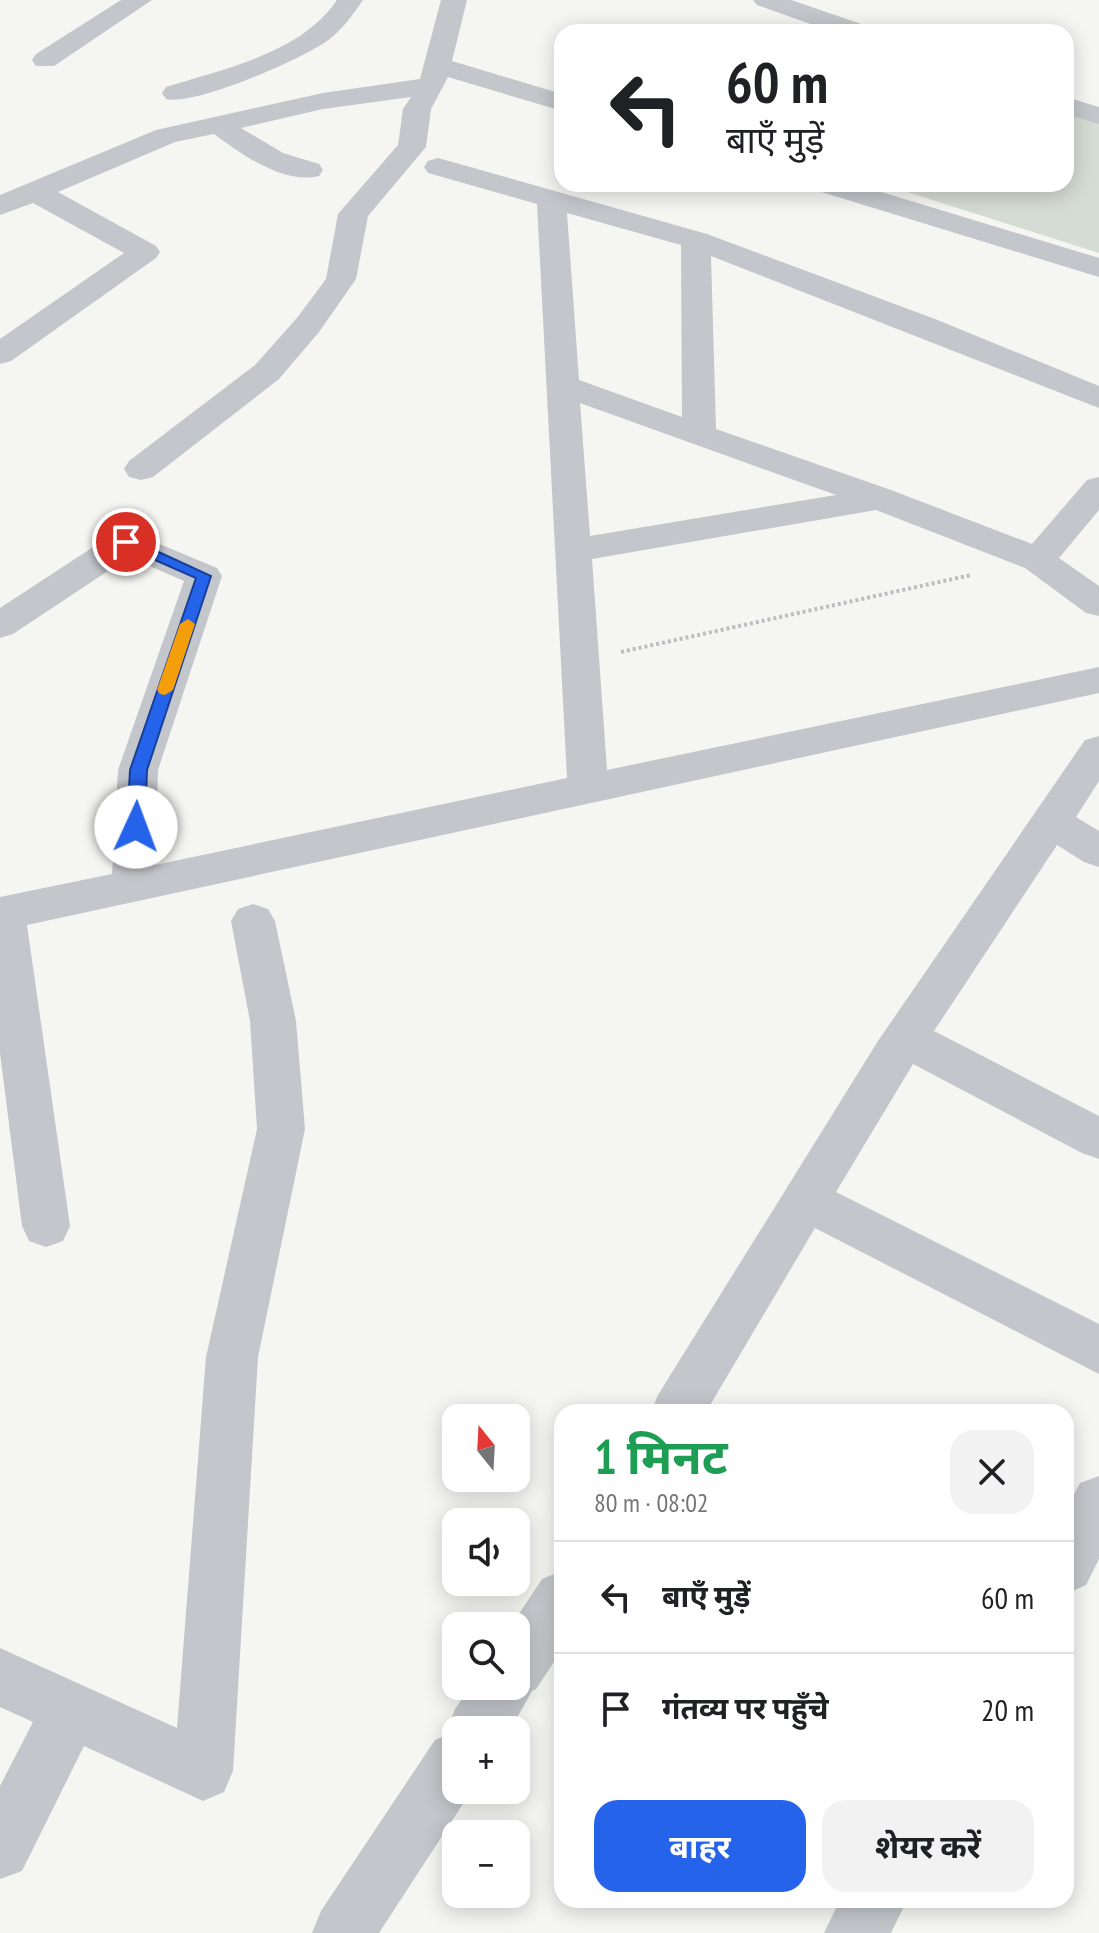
<!DOCTYPE html>
<html lang="hi">
<meta charset="utf-8">
<style>
:root{--surface:#fff;--page:#f2f2f2;--text:#202124;--muted:#757577;--line:#e0e0e0;--accent:#2563eb}
body{margin:0;font-family:"PT Sans Narrow","Noto Sans Devanagari",sans-serif;background:var(--page);color:var(--text);height:100vh;display:flex;flex-direction:column;font-size:30px;white-space:nowrap}
*{box-sizing:border-box;margin:0}
p{font-size:26px;color:var(--muted)}
.icon{flex:none;width:44px;height:44px;fill:none;stroke:currentColor;stroke-width:2;stroke-linecap:round;stroke-linejoin:round}
.map{position:relative;flex:1;overflow:hidden}
.drawer{position:absolute;left:554px;top:1404px;width:520px;height:504px;display:flex;flex-direction:column;background:var(--surface);border-radius:24px;box-shadow:0 4px 20px #0003}
.drawer>*{flex:none}
.top-card{position:absolute;left:554px;top:24px;width:520px;height:168px;border-radius:24px;box-shadow:0 4px 20px #0003;background:#fff;color:var(--text);overflow:hidden}
.needle{width:52px;rotate:342deg}
.fabs{position:absolute;left:442px;top:1404px;display:grid;gap:16px}
.fabs a{display:grid;place-items:center;width:88px;height:88px;border-radius:16px;background:var(--surface);box-shadow:0 4px 20px #0003;font-size:40px}
.pin{position:absolute;display:grid;place-items:center;width:68px;height:68px;color:#fff;margin:-34px;border:4px solid #fff;border-radius:50%;box-shadow:0 2px 8px #0007}
.me{position:absolute;width:88px;margin:-44px;rotate:2deg;stroke-linejoin:round;filter:drop-shadow(0 0 6px #0008)}
.turn{display:flex;align-items:center;gap:28px;height:168px;padding:0 40px;font-size:36px}
.turn .icon{width:104px;height:104px;stroke-width:2.5}
.turn b{display:block;font-size:56px;line-height:68px}
.round{display:grid;place-items:center;flex:none;width:84px;height:84px;border-radius:24px;background:var(--page)}
.overview{display:flex;align-items:center;justify-content:space-between;height:136px;padding:0 40px}
h1{font-size:48px;font-weight:700;line-height:60px;color:#1e9e55}
.button{display:flex;gap:16px;margin-top:auto;padding:16px 40px}
.button a{flex:1;height:92px;border-radius:24px;background:var(--accent);color:#fff;font-size:32px;font-weight:700;line-height:92px;text-align:center}
.button a+a{background:var(--page);color:var(--text)}
ul{padding:0;list-style:none}
li{display:flex;align-items:center;gap:24px;height:112px;padding:0 40px;border-top:2px solid var(--line)}
li div{flex:1}
li b{display:block;font-size:30px}
li em{font-style:normal}
.map>svg:first-child{display:block}
.green{fill:#d5dcd3}
.lines{fill:none;stroke-linecap:round;stroke-linejoin:round}
.path{stroke:#bbbdbf;stroke-width:4;stroke-dasharray:3 3;stroke-linecap:butt}
.minor{fill:#c3c6ca;fill-rule:evenodd}
.route{fill:#2563eb;stroke:#184099;stroke-width:2}
.slow{fill:#f59e0b}
</style>
<div class="map">
<svg width="1099" height="1933" viewBox="0 0 1099 1933">
<rect width="100%" height="100%" fill="#f5f5f2"/>
<path class="green" d="M1066 112 1099 123V253L882 184H1066Z"/>
<g class="lines">
<path class="path" d="M621 652 971 575"/>
<path class="minor" d="M121 0H152L54 66H36L32 60 36 54Z
M337 0H363C352 16 342 30 327 41 300 60 195 106 166 99L162 93 166 87C225 68 300 54 337 0Z
M441 0H467L452 61 562 94V111L448 77 431 109 426 147 368 216 356 279 319 332 279 379 153 477 141 480 129 477 124 469 129 461 255 365 297 318 326 279 338 214 398 145 403 109 411 97 323 109 241 128 283 153 319 164 323 170 319 176C284 185 241 154 214 134L175 142 58 192 156 246 160 252 156 258 11 361 0 364V339L124 253 33 203 0 215V195L156 130 323 93 420 79Z
M753 0H791L867 26 871 32H833L757 5Z
M1066 97 1099 107V124L1066 114Z
M438 158 707 234 935 319 1099 386V408L711 256 716 429 891 490 1032 544 1087 480 1099 477V510L1059 558 1099 586V616L1086 613 1025 568 876 510 592 559 607 770 1099 667V693L27 925 70 1226 63 1241 46 1247 29 1241 22 1226 0 1053V897L112 874 118 770 184 581 129 557 13 634 0 638V608L113 534 126 530 217 568 222 576 158 770 155 865 567 778 537 204 428 173 424 167 428 161ZM567 213 681 245 682 417 579 380ZM580 403 836 495 590 536Z
M810 184H855L1099 258V277L815 190Z
M1099 736V781L1076 817 1099 831V867L1084 862 1057 845 934 1031 1099 1116V1159L1082 1153 913 1064 836 1192 1099 1324V1374L815 1228 706 1412H651L658 1395 878 1041 1085 740Z
M253 904 268 909 275 921 296 1021 305 1129 258 1357 233 1771 224 1792 203 1801 84 1746 22 1871 0 1879V1786L33 1722 0 1707V1648L177 1728 206 1357 257 1129 250 1021 231 921 238 909Z
M1099 1476V1559L1086 1585 1066 1594V1509L1080 1483Z
M562 1571V1650L536 1689 532 1691 510 1730H456V1790H472L379 1933H312L321 1911 435 1740 449 1734 447 1730 455 1709 471 1686H516V1626H511L542 1579Z
M840 1900H907L891 1933H824Z"/>
</g>
<path class="route" d="M126 537 211 576 147 770 145 827 136 833 127 827 130 770 196 578 121 545V538Z"/>
<path class="slow" d="M188 619 195 624 173 690 165 695 160 694 157 690 180 624Z"/>
</svg>
<div class="fabs">
<a><svg class="needle" viewBox="-14 -14 28 28"><path d="M0-13l5 13h-10z" fill="#e53935"/><path d="M0 13l5-13h-10z" fill="#757577"/></svg></a>
<a><svg class="icon" aria-label="sound" viewBox="0 0 24 24"><path d="M4 9h4l5-4v14l-5-4H4zM17 9q2 3 0 6"/></svg></a>
<a><svg class="icon" aria-label="search" viewBox="0 0 24 24"><circle cx="10" cy="10" r="6"/><path d="M15 15l6 6"/></svg></a>
<a>+</a>
<a>−</a>
</div>
<div class="pin" style="left:126px;top:542px;background:#d93025"><svg class="icon" aria-label="arrive" viewBox="0 0 24 24"><path d="M6 21V4h12l-3 4 3 4H6"/></svg></div>
<svg class="me" style="left:136px;top:827px" viewBox="-20 -20 40 40"><circle r="19" fill="#fff"/><path d="M0-13L10 11 0 6-10 11z" fill="#2563eb"/></svg>
<div class="top-card">
<div class="turn"><svg class="icon" aria-label="left" viewBox="0 0 24 24"><path d="M17 20v-9H6M10 6l-5 5 5 5"/></svg><div><b>60 m</b>बाएँ मुड़ें</div></div>
</div>
<section class="drawer">
<div class="overview"><div><h1>1 मिनट</h1><p>80 m · 08:02</p></div><a class="round"><svg class="icon" aria-label="close" viewBox="0 0 24 24"><path d="M6 6l12 12M18 6L6 18"/></svg></a></div>
<ul>
<li><svg class="icon" aria-label="left" viewBox="0 0 24 24"><path d="M17 20v-9H6M10 6l-5 5 5 5"/></svg><div><b>बाएँ मुड़ें</b></div><em>60 m</em></li>
<li><svg class="icon" aria-label="arrive" viewBox="0 0 24 24"><path d="M6 21V4h12l-3 4 3 4H6"/></svg><div><b>गंतव्य पर पहुँचे</b></div><em>20 m</em></li>
</ul>
<div class="button"><a>बाहर</a><a>शेयर करें</a></div>
</section>
</div>
